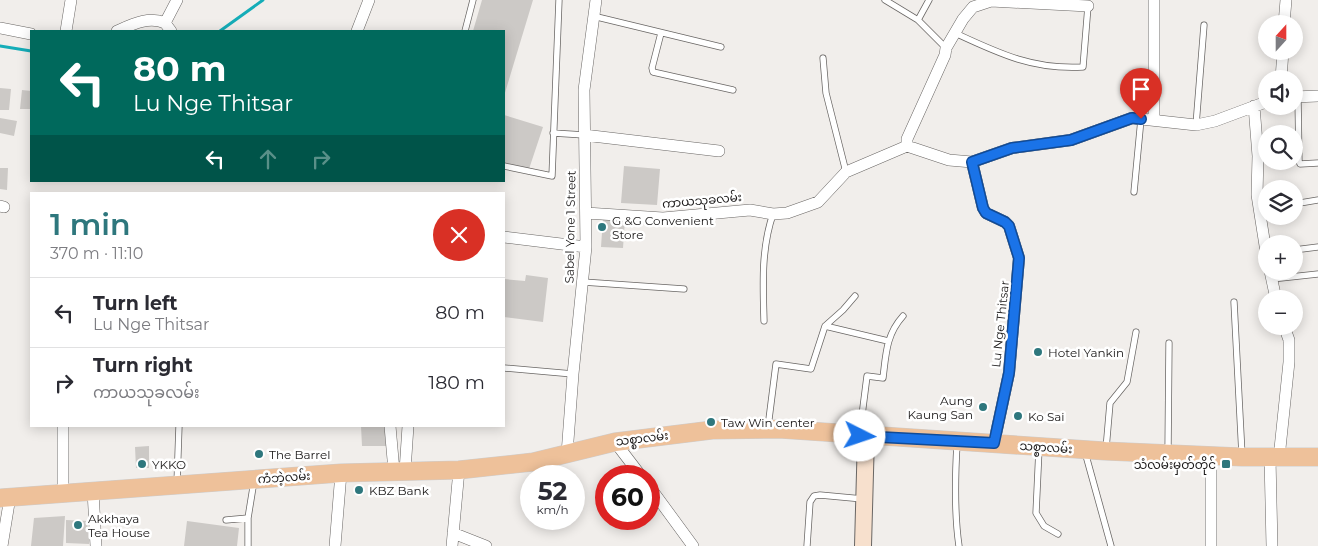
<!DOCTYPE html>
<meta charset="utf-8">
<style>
:root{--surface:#fff;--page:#f7f7f7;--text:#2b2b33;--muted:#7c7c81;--line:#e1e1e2;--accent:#2e777d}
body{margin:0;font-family:Montserrat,"Noto Sans Myanmar",sans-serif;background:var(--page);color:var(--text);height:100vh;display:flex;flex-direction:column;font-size:19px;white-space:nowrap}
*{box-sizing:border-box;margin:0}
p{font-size:16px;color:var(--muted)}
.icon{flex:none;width:28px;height:28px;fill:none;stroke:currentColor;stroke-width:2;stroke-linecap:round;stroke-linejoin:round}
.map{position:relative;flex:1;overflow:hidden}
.sheet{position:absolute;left:30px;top:192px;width:475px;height:235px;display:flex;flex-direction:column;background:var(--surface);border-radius:0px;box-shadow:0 2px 12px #0003}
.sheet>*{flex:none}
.guide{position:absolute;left:30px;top:30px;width:475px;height:152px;border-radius:0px;box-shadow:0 2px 12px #0003;background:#00695c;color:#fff;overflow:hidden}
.needle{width:32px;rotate:21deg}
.tools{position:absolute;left:1258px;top:15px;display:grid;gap:10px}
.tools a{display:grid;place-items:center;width:45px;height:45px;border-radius:50%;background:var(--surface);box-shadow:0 2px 12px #0003;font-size:25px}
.speed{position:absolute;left:520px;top:465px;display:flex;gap:10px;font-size:25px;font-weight:700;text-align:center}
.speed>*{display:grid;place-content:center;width:65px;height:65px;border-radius:50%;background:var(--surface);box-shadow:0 2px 12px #0003;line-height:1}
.speed small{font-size:12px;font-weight:400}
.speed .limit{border:8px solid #d22;background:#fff;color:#111}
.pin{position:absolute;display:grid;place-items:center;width:42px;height:42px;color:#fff;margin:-51px -21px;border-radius:50% 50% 50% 0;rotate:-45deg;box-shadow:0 0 5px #0007}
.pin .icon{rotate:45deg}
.me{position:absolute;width:55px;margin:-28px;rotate:94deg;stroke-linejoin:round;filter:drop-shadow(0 0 4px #0008)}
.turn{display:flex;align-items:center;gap:18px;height:105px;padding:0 20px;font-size:22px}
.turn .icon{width:65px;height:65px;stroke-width:2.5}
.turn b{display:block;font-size:35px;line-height:42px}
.lanes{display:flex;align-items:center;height:48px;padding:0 20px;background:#0003;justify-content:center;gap:25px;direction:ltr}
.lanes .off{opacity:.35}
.round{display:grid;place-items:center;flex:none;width:52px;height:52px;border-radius:26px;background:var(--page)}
.overview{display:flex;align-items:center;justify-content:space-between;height:85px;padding:0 20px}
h1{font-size:30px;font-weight:600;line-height:38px;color:var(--accent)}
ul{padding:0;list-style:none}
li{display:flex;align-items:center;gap:15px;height:70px;padding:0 20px;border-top:1px solid var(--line)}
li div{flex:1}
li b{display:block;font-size:19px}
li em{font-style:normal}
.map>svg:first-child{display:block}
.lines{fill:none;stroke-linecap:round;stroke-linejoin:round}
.stream{stroke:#15adb8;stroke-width:3}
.building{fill:#ccc9c6}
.lane-casing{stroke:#696664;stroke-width:7}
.street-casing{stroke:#696664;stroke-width:12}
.secondary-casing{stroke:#696664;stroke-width:18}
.primary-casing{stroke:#cdcccc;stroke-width:19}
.lane{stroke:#fff;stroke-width:5.5}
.street{stroke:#fff;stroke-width:11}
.secondary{stroke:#f7e0cd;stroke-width:16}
.primary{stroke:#eec19a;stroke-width:18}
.route-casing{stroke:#114b97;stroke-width:12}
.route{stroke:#1a73e8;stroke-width:9}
.poi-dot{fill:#2e777d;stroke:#fff;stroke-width:2}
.labels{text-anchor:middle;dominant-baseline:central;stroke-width:5;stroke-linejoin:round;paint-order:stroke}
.street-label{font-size:12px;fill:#1a1818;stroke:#fff}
.poi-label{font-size:12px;fill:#1a1818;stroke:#fff;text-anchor:start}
</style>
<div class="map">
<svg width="1318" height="546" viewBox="0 0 1318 546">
<rect width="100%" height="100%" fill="#f1eeeb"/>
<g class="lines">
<path class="stream" d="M220 31 263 0
M0 46 31 51"/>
</g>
<path class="building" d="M482 0H533L504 96V31H473Z
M0 88 11 89 9 110H0Z
M22 90 31 91V109H20Z
M504 115 543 127 529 169 504 163Z
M0 118 17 121 14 136 0 133Z
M624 166 660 169 657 205 621 203Z
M0 168H8L7 190 0 189Z
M603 218 625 220 623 248 601 247Z
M526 275 548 278 543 322 504 317V279L525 281Z
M361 426H385L386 446H362Z
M149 446V468H136L135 447Z
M65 516 63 546H31L34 518Z
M66 520 89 521V544L66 543Z
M187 521 239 528 237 546H184Z"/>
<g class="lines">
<g class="lane-casing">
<path id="lane" d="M885 0 918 20 946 48
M593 16 721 47
M918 20 929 0
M465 31 473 0
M661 33 652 68 653 72 733 90
M955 33C998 53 1033 70 1083 67L1088 6
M823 58 826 93 846 172
M1298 98 1299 161 1300 164 1318 163
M1196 125 1204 25
M553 133 584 135
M504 166 552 176 559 0
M1134 192 1141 119
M1294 204 1318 200
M1294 250 1318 247
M1272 279 1318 274
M583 282 684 289
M1234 302 1242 455
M764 321C763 285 761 249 773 214
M825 326 888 341
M504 368 573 374
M768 427 776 364 811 369 825 326 843 310 855 296
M860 431 867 376 883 378C886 354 886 335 903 316
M957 444C955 478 954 512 959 546
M1039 449 1036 513 1044 526 1058 534
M1106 449 1110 403 1127 382 1136 332
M1168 451 1169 343
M1085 452 1111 546
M177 483 179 426
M226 520 248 518
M248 546V518L254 481
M807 546 810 502 814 496 820 495 863 499"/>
</g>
<g class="street-casing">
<path id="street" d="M165 23 177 0
M1284 24 1286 0
M0 28 31 34
M66 31 71 0
M117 31C133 24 149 16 165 23L171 31
M357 31 369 0
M1281 79 1283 51
M1294 97 1318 96
M1254 106 1258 156 1257 195 1266 252
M1154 120V0
M584 135 719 151
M907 146V139L945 55 946 48 963 19 973 7 991 1 1088 6
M972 162 983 208 986 213 1005 222 1009 226 1019 258 1009 373 994 443
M0 206 4 207
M586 213 663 218 750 210 773 214 787 213 818 202 846 172 907 146 949 160 972 162 1012 148 1071 140 1132 118 1196 125 1215 121 1266 102
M504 237 586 247
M1270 271 1276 299
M390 426 394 471
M615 442 641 476
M567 454 573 374 586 247 584 90 596 0
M1270 458 1272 546
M1279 458 1289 362V340L1284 326
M405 471 408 426
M649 486 693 546
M93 491 96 546
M63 493V426
M453 533 486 546
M2 546 10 497
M335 546 341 473
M452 546 459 470
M1211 546V456"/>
</g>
<g class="secondary-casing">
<path id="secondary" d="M863 546 866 436"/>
</g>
<g class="primary-casing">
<path id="primary" d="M0 498 341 473 459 470 533 462 615 442 712 430 779 429 1105 451 1242 457H1318"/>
</g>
<use href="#lane" class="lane"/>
<use href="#street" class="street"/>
<use href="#secondary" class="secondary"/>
<use href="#primary" class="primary"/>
</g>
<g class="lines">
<g class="route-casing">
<path id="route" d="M860 436 994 443 1009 373 1019 258 1009 226 1005 222 986 213 983 208 972 162 1012 148 1071 140 1132 118 1141 119"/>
</g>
<use href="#route" class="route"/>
</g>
<g class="poi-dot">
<circle cx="602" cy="227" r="5"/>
<circle cx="1038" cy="352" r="5"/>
<circle cx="983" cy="407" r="5"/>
<circle cx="1018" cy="416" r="5"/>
<circle cx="711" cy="422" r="5"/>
<circle cx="259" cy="454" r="5"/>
<circle cx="142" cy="464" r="5"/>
<rect x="1221" y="459" width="10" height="10" rx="2.5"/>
<circle cx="359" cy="490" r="5"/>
<circle cx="78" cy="525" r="5"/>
</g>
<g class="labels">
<g class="street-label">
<text transform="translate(702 200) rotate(-5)">ကာယသုခလမ်း</text>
<text transform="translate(570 227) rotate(-89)">Sabel Yone 1 Street</text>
<text transform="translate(1000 324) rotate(-84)">Lu Nge Thitsar</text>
<text transform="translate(642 438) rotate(-7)">သစ္စာလမ်း</text>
<text transform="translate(1046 447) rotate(4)">သစ္စာလမ်း</text>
<text transform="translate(284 477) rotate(-4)">ကံဘဲ့လမ်း</text>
</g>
<g class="poi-label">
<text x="612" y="220">G &amp;G Convenient<tspan x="612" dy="14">Store</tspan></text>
<text x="1048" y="352">Hotel Yankin</text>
<text x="973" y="400" text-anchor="end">Aung<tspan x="973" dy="14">Kaung San</tspan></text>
<text x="1028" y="416">Ko Sai</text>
<text x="721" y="422">Taw Win center</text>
<text x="269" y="454">The Barrel</text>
<text x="152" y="464">YKKO</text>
<text x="1216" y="464" text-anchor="end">သံလမ်းမှတ်တိုင်</text>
<text x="369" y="490">KBZ Bank</text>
<text x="88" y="518">Akkhaya<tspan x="88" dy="14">Tea House</tspan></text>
</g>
</g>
</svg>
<div class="tools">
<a><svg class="needle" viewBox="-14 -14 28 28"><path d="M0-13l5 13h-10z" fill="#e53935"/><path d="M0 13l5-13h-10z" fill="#7c7c81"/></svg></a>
<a><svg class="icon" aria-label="sound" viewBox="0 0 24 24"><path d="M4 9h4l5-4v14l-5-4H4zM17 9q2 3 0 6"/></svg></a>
<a><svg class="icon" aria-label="search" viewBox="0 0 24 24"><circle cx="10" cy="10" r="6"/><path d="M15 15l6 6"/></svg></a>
<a><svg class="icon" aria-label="layers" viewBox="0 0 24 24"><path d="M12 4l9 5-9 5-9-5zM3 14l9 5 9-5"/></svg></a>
<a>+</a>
<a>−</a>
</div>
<div class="speed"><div>52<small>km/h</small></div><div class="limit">60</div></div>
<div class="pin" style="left:1141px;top:119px;background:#d93025"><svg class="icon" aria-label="arrive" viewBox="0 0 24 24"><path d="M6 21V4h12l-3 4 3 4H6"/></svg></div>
<svg class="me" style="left:860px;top:436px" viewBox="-20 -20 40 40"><circle r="19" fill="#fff"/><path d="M0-13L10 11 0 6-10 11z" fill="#1a73e8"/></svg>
<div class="guide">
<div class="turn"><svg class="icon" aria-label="left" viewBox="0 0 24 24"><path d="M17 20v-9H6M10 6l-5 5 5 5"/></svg><div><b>80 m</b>Lu Nge Thitsar</div></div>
<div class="lanes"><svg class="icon" aria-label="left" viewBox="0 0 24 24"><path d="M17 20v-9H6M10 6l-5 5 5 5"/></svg><svg class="icon off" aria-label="ahead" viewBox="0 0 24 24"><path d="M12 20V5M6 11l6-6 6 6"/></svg><svg class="icon off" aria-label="right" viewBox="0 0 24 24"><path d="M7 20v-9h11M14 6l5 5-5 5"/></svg></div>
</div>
<section class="sheet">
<div class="overview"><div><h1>1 min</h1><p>370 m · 11:10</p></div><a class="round" style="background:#d93025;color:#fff"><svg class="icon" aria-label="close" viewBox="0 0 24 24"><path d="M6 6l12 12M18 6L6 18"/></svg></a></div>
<ul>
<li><svg class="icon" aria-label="left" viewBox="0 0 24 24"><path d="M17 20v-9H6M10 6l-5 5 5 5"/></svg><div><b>Turn left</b><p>Lu Nge Thitsar</p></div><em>80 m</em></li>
<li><svg class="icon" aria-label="right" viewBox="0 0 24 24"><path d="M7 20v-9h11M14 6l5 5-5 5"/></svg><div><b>Turn right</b><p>ကာယသုခလမ်း</p></div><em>180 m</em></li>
</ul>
</section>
</div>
